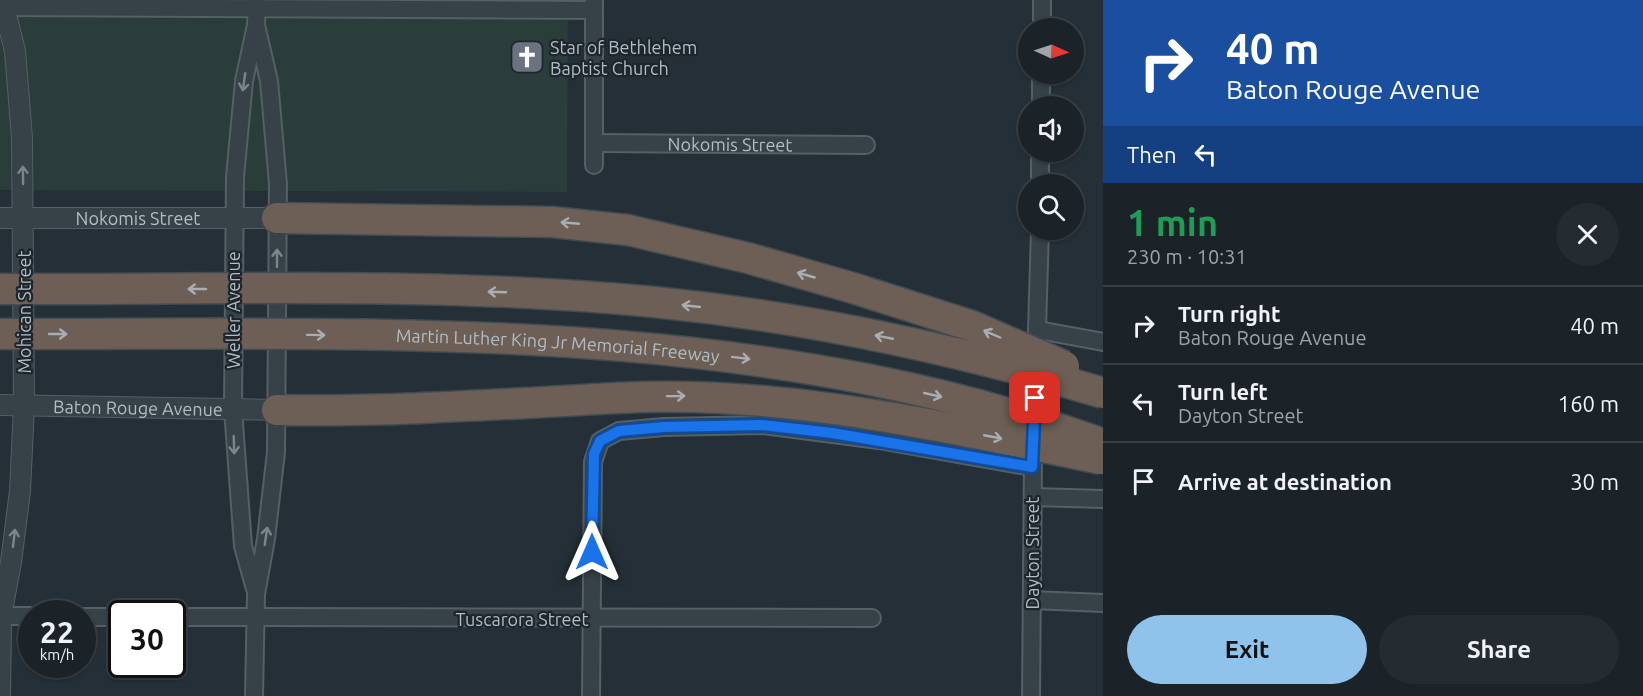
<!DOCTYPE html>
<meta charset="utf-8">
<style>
:root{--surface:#1b2329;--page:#242b31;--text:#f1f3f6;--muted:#a0a4a8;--line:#394046;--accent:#90c3eb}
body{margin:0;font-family:Ubuntu,sans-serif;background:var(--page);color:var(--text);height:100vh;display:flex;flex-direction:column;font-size:22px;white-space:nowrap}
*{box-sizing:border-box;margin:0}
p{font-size:20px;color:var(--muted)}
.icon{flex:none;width:33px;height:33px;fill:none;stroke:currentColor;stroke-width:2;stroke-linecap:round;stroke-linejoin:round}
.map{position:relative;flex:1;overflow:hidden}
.panel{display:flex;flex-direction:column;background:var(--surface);width:540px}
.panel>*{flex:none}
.guide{background:#1a4fa0;color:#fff;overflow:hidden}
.needle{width:39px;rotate:93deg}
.fabs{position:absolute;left:1018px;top:18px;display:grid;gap:12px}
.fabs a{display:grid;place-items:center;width:66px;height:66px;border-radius:50%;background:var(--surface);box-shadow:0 2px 4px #0004,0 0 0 2px var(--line);font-size:30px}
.speed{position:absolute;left:18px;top:600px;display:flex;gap:12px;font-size:30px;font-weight:700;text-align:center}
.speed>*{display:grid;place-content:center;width:78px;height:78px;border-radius:50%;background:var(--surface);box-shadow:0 2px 4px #0004,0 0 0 2px var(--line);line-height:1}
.speed small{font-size:15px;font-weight:400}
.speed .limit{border:3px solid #111;border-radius:9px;background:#fff;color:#111}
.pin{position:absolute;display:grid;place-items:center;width:51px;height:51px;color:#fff;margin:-26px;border-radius:12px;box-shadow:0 3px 9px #0006}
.me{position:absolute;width:66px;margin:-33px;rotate:0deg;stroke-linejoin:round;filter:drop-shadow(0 0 4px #0008)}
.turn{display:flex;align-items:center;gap:21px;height:126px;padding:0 24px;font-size:27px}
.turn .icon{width:78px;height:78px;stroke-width:2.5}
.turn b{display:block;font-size:42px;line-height:51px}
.then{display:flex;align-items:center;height:57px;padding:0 24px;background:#0003;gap:12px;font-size:22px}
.round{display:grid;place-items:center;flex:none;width:63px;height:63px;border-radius:32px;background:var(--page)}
.head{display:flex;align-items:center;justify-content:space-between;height:102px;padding:0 24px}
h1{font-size:36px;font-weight:700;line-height:45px;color:#1e9e55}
.cta{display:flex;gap:12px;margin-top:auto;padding:12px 24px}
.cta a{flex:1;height:69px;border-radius:36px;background:var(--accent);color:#111;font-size:24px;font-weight:700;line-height:69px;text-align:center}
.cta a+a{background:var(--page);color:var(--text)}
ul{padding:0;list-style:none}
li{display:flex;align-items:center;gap:18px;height:78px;padding:0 24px;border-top:2px solid var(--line)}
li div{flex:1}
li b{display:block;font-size:22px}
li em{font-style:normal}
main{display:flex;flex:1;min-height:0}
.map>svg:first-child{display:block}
.green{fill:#2a3d3a}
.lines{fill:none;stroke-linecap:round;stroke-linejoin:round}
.minor-casing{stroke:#555f65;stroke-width:20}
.tertiary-casing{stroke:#555f65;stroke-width:22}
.motorway-casing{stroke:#424c52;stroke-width:33}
.minor{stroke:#374148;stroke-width:16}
.tertiary{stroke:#374148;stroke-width:20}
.motorway{stroke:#6d5f55;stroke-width:30}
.motorway-bridge-casing{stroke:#424c52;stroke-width:33;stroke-linecap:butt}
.motorway-bridge{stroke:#6d5f55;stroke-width:30}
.oneway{stroke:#7b858c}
.oneway2{stroke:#a8aeb3}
.route-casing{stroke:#114b97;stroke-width:15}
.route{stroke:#1a73e8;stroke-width:10}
.labels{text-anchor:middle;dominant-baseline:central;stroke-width:4.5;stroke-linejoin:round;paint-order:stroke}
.poi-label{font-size:18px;fill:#b2bcc4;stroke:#1d262c;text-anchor:start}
.street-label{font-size:18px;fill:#b2bcc4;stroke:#1d262c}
</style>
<main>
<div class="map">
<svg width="1103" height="696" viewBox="0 0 1103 696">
<rect width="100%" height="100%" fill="#242f37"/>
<path class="green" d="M0 0H568L567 192 0 190Z"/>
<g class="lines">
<g class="minor-casing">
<g id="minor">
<path d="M594 1V165"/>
<path d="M0 7 594 10"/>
<path d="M1042 28V0"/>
<path d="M1041 106V74"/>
<path id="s1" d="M594 143 866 145"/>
<path d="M1040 184V152"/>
<path d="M1038 330 1103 342"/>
<path d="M1034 429 1040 230"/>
<path d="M1033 497 1103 499"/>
<path d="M255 589 243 546 233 409 235 177 244 81 256 25 257 0"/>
<path d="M1032 600 1103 603"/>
<path d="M0 616H32"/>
<path d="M82 617H122"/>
<path d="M172 617 872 618"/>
<path d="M254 696 256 594 266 539 276 452 278 184 269 81 256 25"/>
<path d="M591 696 593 462 600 441 619 431 664 427 762 425 879 440 1032 467"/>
<path d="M1031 696 1033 458"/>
</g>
</g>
<g class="tertiary-casing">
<g id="tertiary">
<path id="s2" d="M0 218H277"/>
<path id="s3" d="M0 405 277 410"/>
<path d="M0 696 1 616 11 562 20 491 24 406 22 138 15 51 4 7"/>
</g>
</g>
<g class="motorway-casing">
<path id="motorway" d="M277 218 552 222 628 230
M277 410C391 412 503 404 617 398"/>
</g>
<use href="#minor" class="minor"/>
<use href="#tertiary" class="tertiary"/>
<use href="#motorway" class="motorway"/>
<g class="motorway-bridge-casing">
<g id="motorway-bridge">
<path d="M628 230 748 258 853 288 972 326 1064 366"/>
<path d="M0 289C218 290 437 281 654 302 806 317 957 349 1103 393"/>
<path id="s4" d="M0 334C369 335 750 316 1103 444"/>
<path d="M617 398C782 389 940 426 1101 459"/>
</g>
</g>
<use href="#motorway-bridge" class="motorway-bridge"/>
</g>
<defs><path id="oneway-shaft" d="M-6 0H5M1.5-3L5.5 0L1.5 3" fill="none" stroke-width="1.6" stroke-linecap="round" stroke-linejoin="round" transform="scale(1.5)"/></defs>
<g class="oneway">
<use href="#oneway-shaft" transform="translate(244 82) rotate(98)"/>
<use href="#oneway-shaft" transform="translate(23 175) rotate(-91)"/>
<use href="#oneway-shaft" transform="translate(277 258) rotate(-90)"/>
<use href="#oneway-shaft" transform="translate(234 445) rotate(88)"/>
<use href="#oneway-shaft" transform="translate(266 536) rotate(-82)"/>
<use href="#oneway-shaft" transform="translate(14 538) rotate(-83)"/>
</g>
<g class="oneway2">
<use href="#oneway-shaft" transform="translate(570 223) rotate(-175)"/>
<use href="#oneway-shaft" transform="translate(806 275) rotate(-164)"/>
<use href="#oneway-shaft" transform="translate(197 289) rotate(-180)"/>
<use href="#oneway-shaft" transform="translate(497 292) rotate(-178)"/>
<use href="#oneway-shaft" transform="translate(691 306) rotate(-174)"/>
<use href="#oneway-shaft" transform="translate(58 334)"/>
<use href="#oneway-shaft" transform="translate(992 334) rotate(-157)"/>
<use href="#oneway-shaft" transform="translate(316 335) rotate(1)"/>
<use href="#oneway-shaft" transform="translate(884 337) rotate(-169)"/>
<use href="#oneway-shaft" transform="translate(741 358) rotate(7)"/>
<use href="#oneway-shaft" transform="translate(933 395) rotate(13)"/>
<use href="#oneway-shaft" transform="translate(676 396) rotate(-1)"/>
<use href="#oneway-shaft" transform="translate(993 437) rotate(11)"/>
</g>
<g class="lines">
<g class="route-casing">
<path id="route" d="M592 552 594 454 600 441 619 431 664 427 762 425 832 433 1032 467 1035 398"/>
</g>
<use href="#route" class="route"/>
</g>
<defs>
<g id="church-square" transform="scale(1.725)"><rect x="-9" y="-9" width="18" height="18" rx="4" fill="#6b7280" stroke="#1d262c"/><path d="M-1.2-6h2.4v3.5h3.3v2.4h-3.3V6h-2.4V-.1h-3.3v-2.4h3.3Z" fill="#fff"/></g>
</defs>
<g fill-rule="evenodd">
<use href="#church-square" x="527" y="57"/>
</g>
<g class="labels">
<g class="poi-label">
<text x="550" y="47">Star of Bethlehem<tspan x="550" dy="21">Baptist Church</tspan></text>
</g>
<g class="street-label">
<text stroke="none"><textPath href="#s1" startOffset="136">Nokomis Street</textPath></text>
<text stroke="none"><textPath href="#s2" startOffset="138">Nokomis Street</textPath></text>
<text transform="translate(233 310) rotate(-90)">Weller Avenue</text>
<text transform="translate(24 312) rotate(-90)">Mohican Street</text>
<text stroke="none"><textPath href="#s4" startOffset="558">Martin Luther King Jr Memorial Freeway</textPath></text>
<text stroke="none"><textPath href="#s3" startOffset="138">Baton Rouge Avenue</textPath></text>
<text transform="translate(1032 553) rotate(-90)">Dayton Street</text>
<text x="522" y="619">Tuscarora Street</text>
</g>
</g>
</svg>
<div class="fabs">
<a><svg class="needle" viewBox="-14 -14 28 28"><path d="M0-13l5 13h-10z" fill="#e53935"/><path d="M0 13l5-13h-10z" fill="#a0a4a8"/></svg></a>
<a><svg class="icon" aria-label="sound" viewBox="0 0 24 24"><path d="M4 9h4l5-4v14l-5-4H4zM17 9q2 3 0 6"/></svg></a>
<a><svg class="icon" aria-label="search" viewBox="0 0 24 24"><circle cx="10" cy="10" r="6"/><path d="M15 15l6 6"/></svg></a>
</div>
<div class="speed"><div>22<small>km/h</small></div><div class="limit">30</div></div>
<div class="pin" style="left:1035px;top:398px;background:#d93025"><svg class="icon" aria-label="arrive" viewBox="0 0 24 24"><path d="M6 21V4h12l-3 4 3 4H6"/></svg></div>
<svg class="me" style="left:592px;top:552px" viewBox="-20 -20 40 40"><path d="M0-17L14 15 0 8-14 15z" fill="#1a73e8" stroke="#fff" stroke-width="4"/></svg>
</div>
<section class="panel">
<div class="guide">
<div class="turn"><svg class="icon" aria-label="right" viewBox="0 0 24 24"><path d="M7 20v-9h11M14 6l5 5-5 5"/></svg><div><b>40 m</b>Baton Rouge Avenue</div></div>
<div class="then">Then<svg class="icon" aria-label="left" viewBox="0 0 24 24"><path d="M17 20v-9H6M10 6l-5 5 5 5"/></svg></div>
</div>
<div class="head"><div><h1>1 min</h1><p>230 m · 10:31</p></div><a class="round"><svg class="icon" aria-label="close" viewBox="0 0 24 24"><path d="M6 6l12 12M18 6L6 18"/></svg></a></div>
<ul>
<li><svg class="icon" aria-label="right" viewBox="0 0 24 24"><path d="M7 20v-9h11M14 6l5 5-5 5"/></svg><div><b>Turn right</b><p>Baton Rouge Avenue</p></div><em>40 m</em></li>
<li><svg class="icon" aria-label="left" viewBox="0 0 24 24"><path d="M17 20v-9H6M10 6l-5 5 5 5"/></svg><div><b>Turn left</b><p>Dayton Street</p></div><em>160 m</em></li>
<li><svg class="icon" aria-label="arrive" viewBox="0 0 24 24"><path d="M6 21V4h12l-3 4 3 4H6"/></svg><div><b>Arrive at destination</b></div><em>30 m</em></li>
</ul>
<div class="cta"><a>Exit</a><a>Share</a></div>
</section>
</main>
